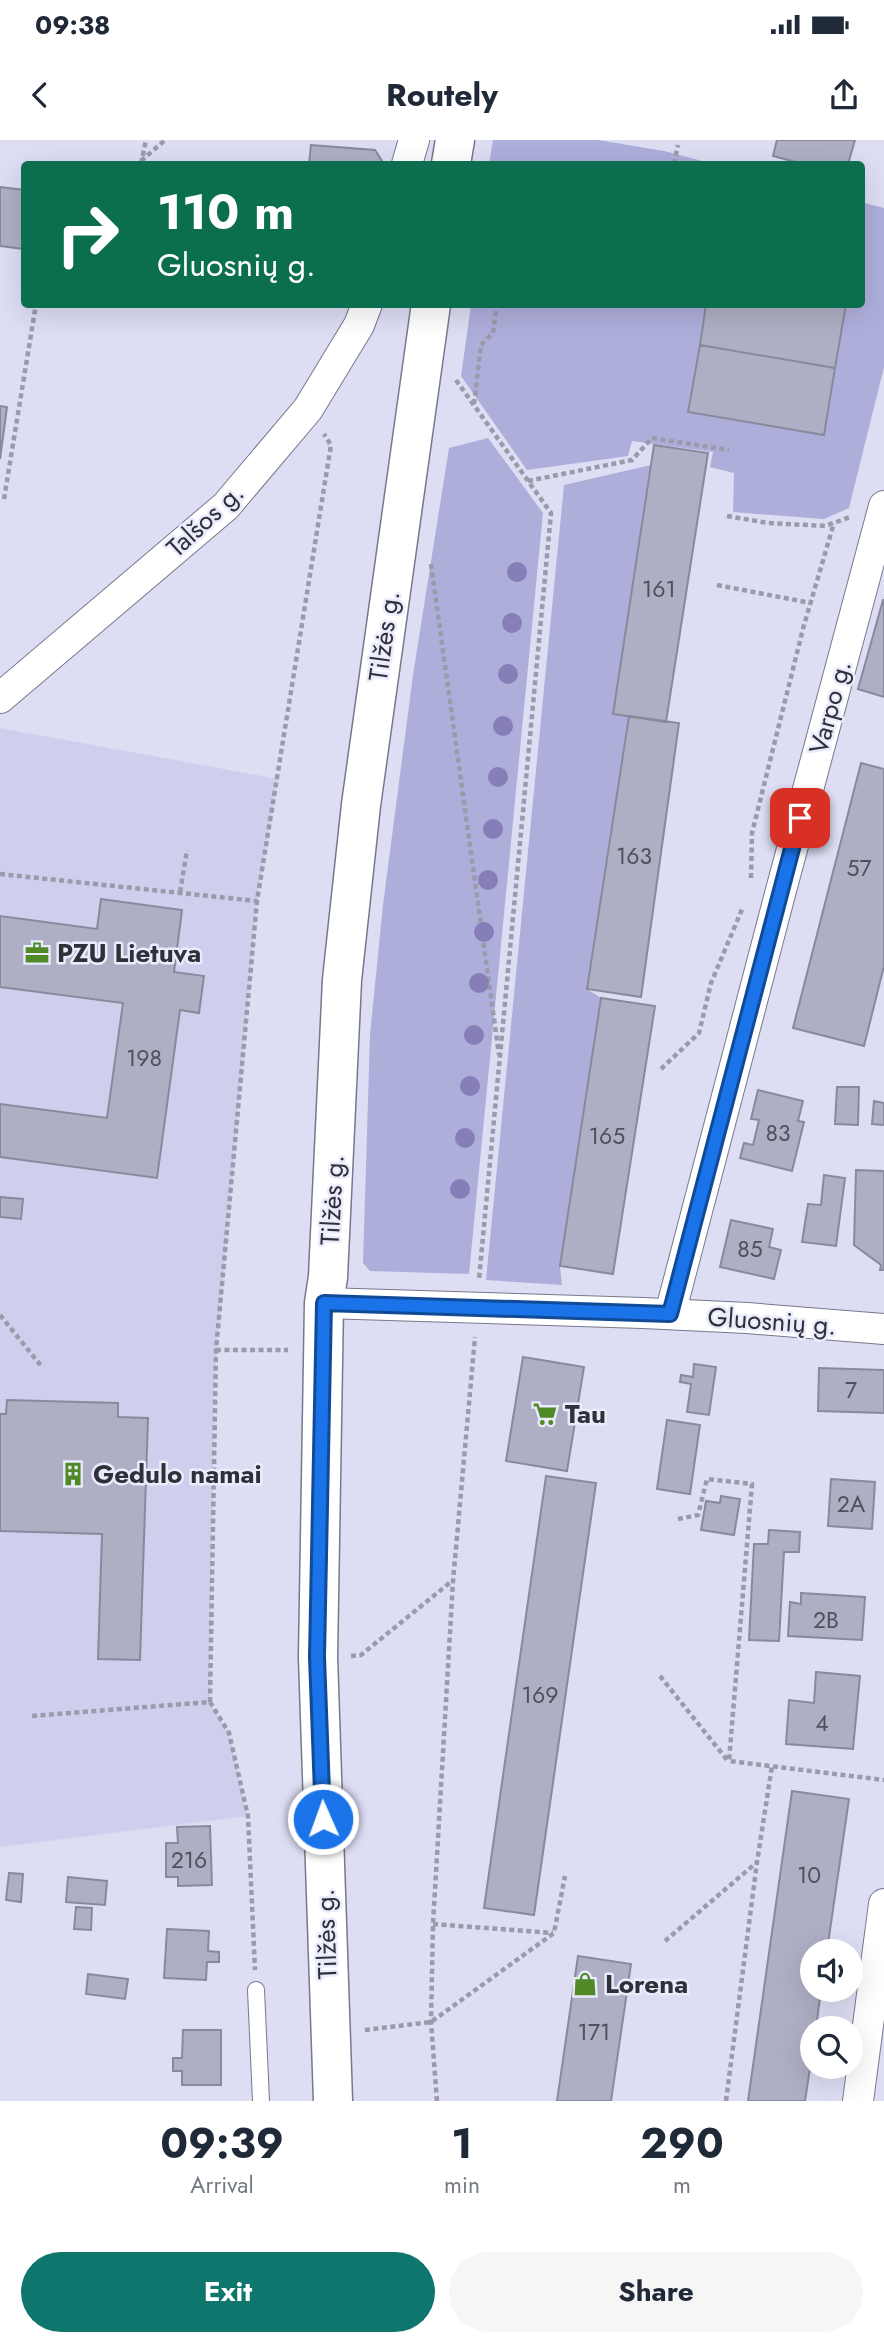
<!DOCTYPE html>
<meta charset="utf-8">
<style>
:root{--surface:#fff;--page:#f6f6f7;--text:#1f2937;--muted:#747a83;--accent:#0f766e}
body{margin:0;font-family:Jost,sans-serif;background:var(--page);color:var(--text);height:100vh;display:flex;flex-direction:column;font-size:26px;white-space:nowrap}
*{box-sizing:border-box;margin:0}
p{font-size:23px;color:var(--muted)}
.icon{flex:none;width:38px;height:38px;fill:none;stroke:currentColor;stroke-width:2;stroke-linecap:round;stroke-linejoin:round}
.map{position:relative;height:1961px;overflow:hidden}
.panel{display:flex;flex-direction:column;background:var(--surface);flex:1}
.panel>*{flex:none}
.top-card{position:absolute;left:21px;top:21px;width:844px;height:147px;border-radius:7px;box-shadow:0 7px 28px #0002;background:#0b6e4f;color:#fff;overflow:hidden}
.controls{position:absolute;left:800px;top:1799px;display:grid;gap:14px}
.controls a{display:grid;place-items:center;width:63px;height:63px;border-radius:50%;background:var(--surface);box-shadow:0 7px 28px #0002;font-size:35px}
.pin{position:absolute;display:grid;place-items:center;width:60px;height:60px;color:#fff;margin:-30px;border-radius:14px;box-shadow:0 4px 10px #0006}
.me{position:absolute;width:77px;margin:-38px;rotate:358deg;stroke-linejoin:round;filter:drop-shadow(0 0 5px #0008)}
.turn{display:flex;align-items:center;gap:24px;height:147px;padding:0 21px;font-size:32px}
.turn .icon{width:91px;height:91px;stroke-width:2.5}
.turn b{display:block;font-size:49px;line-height:60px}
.eta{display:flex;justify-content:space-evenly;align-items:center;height:119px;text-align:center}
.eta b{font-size:42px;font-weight:700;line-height:49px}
.primary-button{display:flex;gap:14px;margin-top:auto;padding:14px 21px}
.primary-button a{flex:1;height:80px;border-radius:42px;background:var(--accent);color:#fff;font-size:28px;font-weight:700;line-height:80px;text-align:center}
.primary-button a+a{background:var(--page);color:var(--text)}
.status{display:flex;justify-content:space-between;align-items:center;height:49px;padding:0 35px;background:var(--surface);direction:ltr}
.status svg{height:19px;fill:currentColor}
header{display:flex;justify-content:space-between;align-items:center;height:91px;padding:0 21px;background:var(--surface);font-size:32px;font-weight:700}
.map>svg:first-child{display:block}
.built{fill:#cfcfed}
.green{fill:#aeaedb}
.building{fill:#aeafc4;stroke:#89899e;stroke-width:2}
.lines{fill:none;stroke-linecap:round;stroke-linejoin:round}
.lane-casing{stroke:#78788c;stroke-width:18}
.street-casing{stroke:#78788c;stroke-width:32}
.highway-casing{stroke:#78788c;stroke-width:41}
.path{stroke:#9a9aab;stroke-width:4.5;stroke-dasharray:5 3.5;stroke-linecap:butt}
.lane{stroke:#fff;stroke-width:16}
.street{stroke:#fff;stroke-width:30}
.highway{stroke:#fff;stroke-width:38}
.tree{fill:#867eb7}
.route-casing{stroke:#114b97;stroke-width:18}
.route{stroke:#1a73e8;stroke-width:12}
.labels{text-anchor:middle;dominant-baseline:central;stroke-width:5;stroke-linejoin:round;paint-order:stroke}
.number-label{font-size:23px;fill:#50505c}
.street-label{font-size:26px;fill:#303039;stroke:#eaebfd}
.poi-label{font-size:26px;font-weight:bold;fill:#303039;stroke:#eaebfd;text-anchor:start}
</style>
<div class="status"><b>09:38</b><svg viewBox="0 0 49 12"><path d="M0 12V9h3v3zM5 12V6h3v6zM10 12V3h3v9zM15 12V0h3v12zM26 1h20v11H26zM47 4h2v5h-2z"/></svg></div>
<header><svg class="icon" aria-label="back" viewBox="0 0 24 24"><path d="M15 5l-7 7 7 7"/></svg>Routely<svg class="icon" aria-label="share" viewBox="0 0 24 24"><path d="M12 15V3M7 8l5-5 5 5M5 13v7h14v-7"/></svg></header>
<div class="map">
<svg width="884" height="1961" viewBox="0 0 884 1961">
<rect width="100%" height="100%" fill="#ddddf4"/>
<path class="built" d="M0 588 278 639 257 761 214 1245 210 1562 229 1593 248 1676 0 1707Z"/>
<path class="green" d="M493 0H598L664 11 714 24H489Z
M861 62 884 68V227L849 368 824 379 733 372 734 333 710 327 713 312 632 301 628 316 527 330 461 236 471 165 861 164Z
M488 298 543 373 469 1134 370 1131 363 1123 370 895 383 765 413 535 449 308Z
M651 325 613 573 629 576 587 849 601 858 560 1126 562 1145 486 1140 564 345Z"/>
<path class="building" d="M777 0H855L848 24H803L773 16Z
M311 5 375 10 382 21 381 24H309Z
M0 47 24 50V109L0 106Z
M706 164H846L835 228 700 205Z
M700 205 835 228 824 295 688 272Z
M0 266 7 267 0 319Z
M654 305 708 313 666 582 613 574Z
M883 460H884V557L858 549Z
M629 576 679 583 641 857 587 849Z
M861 623 884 629V826L864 906 793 888Z
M101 759 182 770 174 832 204 836 199 873 180 870 157 1038 0 1017V964L107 978 123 863 0 847V776L97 789Z
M601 858 655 866 613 1134 560 1126Z
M837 947H859L858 985 835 984Z
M758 950 803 961 798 981 804 982 792 1031 740 1018 744 1003 753 1005 759 980 751 979Z
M874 961 884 963V985L872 984Z
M856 1030 884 1031V1130H880L881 1125 854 1105Z
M824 1035 845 1038 836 1106 802 1102 808 1064 821 1065Z
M0 1057 23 1059 21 1079 0 1077Z
M731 1080 773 1089 769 1107 781 1110 774 1139 720 1127Z
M523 1217 584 1227 567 1331 506 1321Z
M694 1224 716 1227 709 1275 687 1272 691 1244 680 1242 681 1235 693 1237Z
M819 1228 884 1230V1273L818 1271Z
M7 1260 118 1263V1277L148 1278 140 1520 98 1519 102 1394 0 1391V1274H6Z
M667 1280 700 1285 690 1354 657 1349Z
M546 1336 596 1343 534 1775 484 1768Z
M831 1339 875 1342 872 1389 828 1386Z
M721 1356 740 1359 734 1395 701 1390 706 1361 720 1363Z
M769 1390 800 1392 799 1412H784L779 1501 749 1500 754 1404H768Z
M801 1453 865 1457 862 1500 788 1496 790 1462 801 1464Z
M816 1532 860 1536 853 1609 786 1604 789 1560 814 1563Z
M792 1651 849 1659 827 1811H812V1850H821L816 1888H812V1915L805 1961H748Z
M210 1686 212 1745 178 1746V1737H166V1703H178L177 1687Z
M9 1733 23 1734 21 1762 6 1760Z
M68 1737 107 1741 105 1765 66 1762Z
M76 1767 92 1768 91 1790 74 1789Z
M167 1789 209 1791 208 1811 219 1812V1822H207L206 1840 164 1838Z
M578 1816 631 1824 611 1961H557Z
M88 1834 128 1839 125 1859 86 1854Z
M183 1890H221V1945H182V1931H173V1918H182Z"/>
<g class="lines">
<g class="lane-casing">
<path id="lane" d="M256 1850 261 1961"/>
</g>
<g class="street-casing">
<path id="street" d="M407 24 414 0
M0 558 226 366 308 269 359 185 367 164
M324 1163 643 1173 747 1178 884 1189
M670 1174 780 754 884 366
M858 1961 884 1764"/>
</g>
<g class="highway-casing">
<path id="highway" d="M451 24 455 0
M333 1961 318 1517 324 1163 328 1137 342 840 361 665 431 164"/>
</g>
<path class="path" d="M141 21 165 0
M141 24 146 0
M674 24 678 5
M456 240 551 373 479 1139
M474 264 481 205 493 193 497 164
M528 341 632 320 652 298 729 310
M4 359 36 164
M727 376 768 383 825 386 850 377
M431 424 499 915
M717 445 811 463
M0 734 257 761
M751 738 752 693 804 485 834 383
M180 752 187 710
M661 929 699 893 711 843 743 767
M0 1175 42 1227
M216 1210H288
M678 1379 698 1375 707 1339 752 1344 729 1621 884 1640
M351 1516 361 1515 452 1441
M660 1536 728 1621
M210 1562 229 1593 248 1676 255 1830
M32 1576 210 1562 216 1210 257 761 331 305 324 294
M433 1784 553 1793
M665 1801 756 1723
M365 1890 431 1882 554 1793 565 1736
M437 1961 431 1882 433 1784 453 1441 475 1197
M726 1961 757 1722 772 1626"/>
<use href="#lane" class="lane"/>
<use href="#street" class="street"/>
<use href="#highway" class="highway"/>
</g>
<g class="tree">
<circle cx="517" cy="432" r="10"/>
<circle cx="512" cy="483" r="10"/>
<circle cx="508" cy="534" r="10"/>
<circle cx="503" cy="586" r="10"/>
<circle cx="498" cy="637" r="10"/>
<circle cx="493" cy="689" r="10"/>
<circle cx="488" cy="740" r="10"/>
<circle cx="484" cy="792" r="10"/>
<circle cx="479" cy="843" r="10"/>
<circle cx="474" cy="895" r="10"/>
<circle cx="470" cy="946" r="10"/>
<circle cx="465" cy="998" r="10"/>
<circle cx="460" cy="1049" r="10"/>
</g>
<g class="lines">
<g class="route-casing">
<path id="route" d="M323 1679 317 1517 324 1163 670 1174 800 678"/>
</g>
<use href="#route" class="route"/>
</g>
<defs>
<g id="office-bare" transform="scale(1.89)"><path d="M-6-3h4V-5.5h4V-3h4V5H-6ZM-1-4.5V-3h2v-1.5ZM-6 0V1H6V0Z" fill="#4f8a27" stroke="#eaebfd" stroke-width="2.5" paint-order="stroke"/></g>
<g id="supermarket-bare" transform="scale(1.89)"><path d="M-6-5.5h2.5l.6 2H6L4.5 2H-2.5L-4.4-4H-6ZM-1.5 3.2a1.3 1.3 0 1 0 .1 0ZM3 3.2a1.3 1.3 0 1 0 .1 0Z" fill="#4f8a27" stroke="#eaebfd" stroke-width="2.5" paint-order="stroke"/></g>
<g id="building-bare" transform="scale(1.89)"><path d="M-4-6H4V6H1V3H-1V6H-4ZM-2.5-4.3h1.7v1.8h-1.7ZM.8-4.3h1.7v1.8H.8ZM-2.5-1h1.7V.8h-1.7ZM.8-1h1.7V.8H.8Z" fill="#4f8a27" stroke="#eaebfd" stroke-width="2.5" paint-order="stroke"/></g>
<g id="shop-bare" transform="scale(1.89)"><path d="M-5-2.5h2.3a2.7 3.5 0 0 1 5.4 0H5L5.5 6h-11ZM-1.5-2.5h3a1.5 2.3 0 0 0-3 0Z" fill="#4f8a27" stroke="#eaebfd" stroke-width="2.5" paint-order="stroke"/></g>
</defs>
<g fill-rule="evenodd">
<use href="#office-bare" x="37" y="813"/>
<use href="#supermarket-bare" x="545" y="1274"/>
<use href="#building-bare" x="73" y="1334"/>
<use href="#shop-bare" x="585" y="1844"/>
</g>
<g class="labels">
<g class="number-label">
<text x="659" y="449">161</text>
<text x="634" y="716">163</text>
<text x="859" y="728">57</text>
<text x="144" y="918">198</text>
<text x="778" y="993">83</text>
<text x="607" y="996">165</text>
<text x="750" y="1109">85</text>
<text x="851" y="1250">7</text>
<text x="851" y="1364">2A</text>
<text x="826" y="1480">2B</text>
<text x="540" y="1555">169</text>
<text x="822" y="1583">4</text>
<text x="189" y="1720">216</text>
<text x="809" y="1735">10</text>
<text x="594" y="1892">171</text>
</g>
<g class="street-label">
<text transform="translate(205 380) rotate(-43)">Talšos g.</text>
<text transform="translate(384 496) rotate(-82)">Tilžės g.</text>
<text transform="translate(830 567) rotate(-75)">Varpo g.</text>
<text transform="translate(332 1060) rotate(-87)">Tilžės g.</text>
<text transform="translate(772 1181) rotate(4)">Gluosnių g.</text>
<text transform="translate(326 1794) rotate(-92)">Tilžės g.</text>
</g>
<g class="poi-label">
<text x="57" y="813">PZU Lietuva</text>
<text x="565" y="1274">Tau</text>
<text x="93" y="1334">Gedulo namai</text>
<text x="605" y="1844">Lorena</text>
</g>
</g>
</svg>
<div class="controls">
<a><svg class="icon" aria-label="sound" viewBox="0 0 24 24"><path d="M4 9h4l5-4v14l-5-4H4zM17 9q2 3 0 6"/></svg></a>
<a><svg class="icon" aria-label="search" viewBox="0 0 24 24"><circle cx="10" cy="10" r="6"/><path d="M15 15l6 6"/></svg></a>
</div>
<div class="pin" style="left:800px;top:678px;background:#d93025"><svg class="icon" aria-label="arrive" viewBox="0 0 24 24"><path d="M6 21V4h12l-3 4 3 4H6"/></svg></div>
<svg class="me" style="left:323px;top:1679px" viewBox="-20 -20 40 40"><circle r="17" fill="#1a73e8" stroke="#fff" stroke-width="3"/><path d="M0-11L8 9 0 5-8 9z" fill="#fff"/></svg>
<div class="top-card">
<div class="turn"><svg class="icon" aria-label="right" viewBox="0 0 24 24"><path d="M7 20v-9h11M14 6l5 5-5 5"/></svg><div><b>110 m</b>Gluosnių g.</div></div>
</div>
</div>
<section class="panel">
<div class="eta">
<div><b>09:39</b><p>Arrival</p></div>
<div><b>1</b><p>min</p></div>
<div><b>290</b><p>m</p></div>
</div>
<div class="primary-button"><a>Exit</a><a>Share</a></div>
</section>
